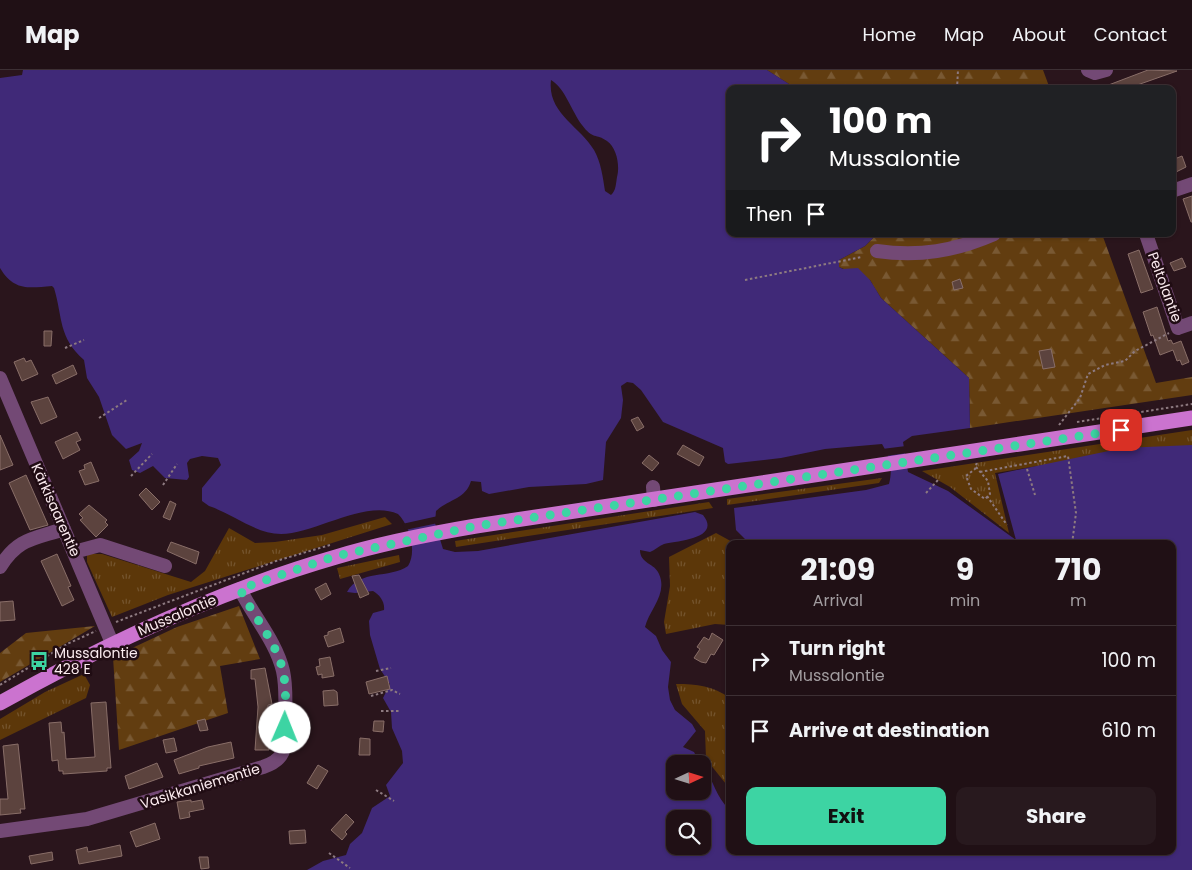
<!DOCTYPE html>
<meta charset="utf-8">
<style>
:root{--surface:#201015;--page:#28191e;--text:#f1f3f6;--muted:#a29da0;--line:#3d3034;--accent:#3dd4a3}
body{margin:0;font-family:Poppins,sans-serif;background:var(--page);color:var(--text);height:100vh;display:flex;flex-direction:column;font-size:19px;white-space:nowrap}
*{box-sizing:border-box;margin:0}
p{font-size:16px;color:var(--muted)}
.icon{flex:none;width:28px;height:28px;fill:none;stroke:currentColor;stroke-width:2;stroke-linecap:round;stroke-linejoin:round}
.map{position:relative;flex:1;overflow:hidden}
.panel{position:absolute;left:726px;top:470px;width:450px;height:315px;display:flex;flex-direction:column;background:var(--surface);border-radius:10px;box-shadow:0 1px 4px #0004,0 0 0 1px var(--line)}
.panel>*{flex:none}
.top-card{position:absolute;left:726px;top:15px;width:450px;height:152px;border-radius:10px;box-shadow:0 1px 4px #0004,0 0 0 1px var(--line);background:#202124;color:#fff;overflow:hidden}
.needle{width:32px;rotate:86deg}
.tools{position:absolute;left:666px;top:685px;display:grid;gap:10px}
.tools a{display:grid;place-items:center;width:45px;height:45px;border-radius:10px;background:var(--surface);box-shadow:0 1px 4px #0004,0 0 0 1px var(--line);font-size:25px}
.pin{position:absolute;display:grid;place-items:center;width:42px;height:42px;color:#fff;margin:-21px;border-radius:10px;box-shadow:0 2px 8px #0006}
.me{position:absolute;width:55px;margin:-28px;rotate:1deg;stroke-linejoin:round;filter:drop-shadow(0 0 4px #0008)}
.turn{display:flex;align-items:center;gap:18px;height:105px;padding:0 20px;font-size:22px}
.turn .icon{width:65px;height:65px;stroke-width:2.5}
.turn b{display:block;font-size:35px;line-height:42px}
.then{display:flex;align-items:center;height:48px;padding:0 20px;background:#0003;gap:10px;font-size:19px}
.eta{display:flex;justify-content:space-evenly;align-items:center;height:85px;text-align:center}
.eta b{font-size:30px;font-weight:700;line-height:35px}
.cta{display:flex;gap:10px;margin-top:auto;padding:10px 20px}
.cta a{flex:1;height:58px;border-radius:10px;background:var(--accent);color:#111;font-size:20px;font-weight:700;line-height:58px;text-align:center}
.cta a+a{background:var(--page);color:var(--text)}
ul{padding:0;list-style:none}
li{display:flex;align-items:center;gap:15px;height:70px;padding:0 20px;border-top:1px solid var(--line)}
li div{flex:1}
li b{display:block;font-size:19px}
li em{font-style:normal}
header{display:flex;align-items:center;gap:30px;box-sizing:border-box;height:70px;padding:0 25px;background:var(--surface);border-bottom:1px solid var(--line)}
header strong{font-size:24px}
nav{display:flex;gap:28px;margin-inline-start:auto;font-size:18px}
.map>svg:first-child{display:block}
.grass{fill:url(#grass-tufts)}
.forest{fill:url(#forest-firs)}
.water{fill:#402978;fill-rule:evenodd}
.pier{fill:#2a151c}
.building{fill:#5c433e;stroke:#896e68}
.lines{fill:none;stroke-linecap:round;stroke-linejoin:round}
.path{stroke:#8d7a80;stroke-width:2;stroke-dasharray:2.5 2.5;stroke-linecap:butt}
.minor{stroke:#734975;stroke-width:14}
.major{stroke:#cb73cf;stroke-width:15}
.route{stroke:#3dd4a3;stroke-width:9;stroke-dasharray:0 16.2}
.labels{text-anchor:middle;dominant-baseline:central;stroke-width:5;stroke-linejoin:round;paint-order:stroke}
.street-label{font-size:14px;fill:#fbebef;stroke:#200c13}
.poi-label{font-size:14px;fill:#fbebef;stroke:#200c13;text-anchor:start}
</style>
<header>
<strong>Map</strong>
<nav><a>Home</a><a>Map</a><a>About</a><a>Contact</a></nav>
</header>
<div class="map">
<svg width="1192" height="800" viewBox="0 0 1192 800">
<defs>
<pattern id="grass-tufts" width="24" height="20" patternUnits="userSpaceOnUse" patternTransform="scale(1.25)"><rect width="24" height="20" fill="#5c3709"/><path d="M3 7l-1-3M5 7V3M7 7l1-3M15 17l-1-3M17 17v-4M19 17l1-3" fill="none" stroke="#74542d"/></pattern>
<pattern id="forest-firs" width="22" height="20" patternUnits="userSpaceOnUse" patternTransform="scale(1.25)"><rect width="22" height="20" fill="#623d10"/><path d="M5 1l3.5 6h-7zM16 11l3.5 6h-7z" fill="#795933"/></pattern>
</defs>
<rect width="100%" height="100%" fill="#2a151c"/>
<path class="grass" d="M1192 360V381L1136 380 995 403 1009 463 950 417 922 401Z
M882 408 879 413 727 435V429Z
M709 432 713 438 456 477 455 471Z
M385 447 392 454 168 525 112 547 87 492V484H102L191 512 205 501 229 458 255 473 275 472 322 465Z
M716 463 736 474H730V555L715 554 666 564 664 552 670 516 669 487Z
M399 485 400 492 340 509 337 498Z
M84 604 90 615 86 628 0 670V649L45 622Z
M676 614C697 614 713 616 730 628V704L726 714 706 689 705 661 682 634Z"/>
<path class="forest" d="M767 0H1043L1050 19H803L789 14Z
M877 164H1102L1156 313 1192 307V325L970 358 969 308 881 228 870 210 839 197V190L865 176Z
M239 536 260 589 220 596 228 643 119 680 113 587 177 557Z
M95 556 0 612V583L26 563Z"/>
<path class="water" d="M23 0H767L789 14 803 19H730V164H877L865 176 839 190V197L843 199 858 198 870 210 881 228 969 308 970 358 912 366 903 372 908 402 948 421 1016 470 998 404 1123 378 1192 375V800H307L323 791 346 785 350 774 362 763 372 738 390 726 386 715 403 693 402 681 392 658 391 642 383 628 390 614 380 599 370 565 369 551 373 543 384 540C385 532 380 525 373 521L355 523 347 522C360 499 389 509 408 496 417 482 410 456 398 444 365 429 315 464 281 464 256 464 233 444 209 436L202 431V418L221 395 218 388 202 386 190 389 187 393 189 407 187 410 165 408 153 396 140 403 132 400 129 390 139 381 142 373 126 379 112 365 99 327 87 308 84 290C58 267 63 248 54 218L52 216C28 218 14 221 0 198V8L22 5ZM551 10C565 18 572 42 582 55 593 70 596 63 607 71 617 78 620 96 617 107 616 113 616 121 611 125L605 121C603 108 601 92 594 80 580 56 547 43 551 10ZM627 312 633 313 641 320 663 352 723 378 725 392 728 394 781 388 825 379 882 374C890 388 893 398 889 414L866 420 734 438 736 460 750 474H1172V781H730V740C715 726 715 712 703 697L702 721H675V694H700L694 682 683 677 696 661 692 654 675 640 670 630 668 617 671 592 662 580 656 566 645 557C649 540 668 524 659 504 655 493 640 494 640 480L650 482C655 480 659 476 664 474 676 471 722 469 703 445L695 442 478 481 455 482 443 479 435 453 436 441C449 429 466 429 471 411L481 412 482 421 489 424 529 417 586 414 603 410 606 372 621 348 623 330 621 316ZM675 749H702V776H675Z"/>
<path class="pier" d="M906 376 907 383 886 386 882 379Z
M438 446V453L405 460 402 454Z"/>
<path class="building" d="M1148 0 1177 1 1126 19H1098Z
M1182 86 1186 97 1176 102 1172 90Z
M1192 126V152H1191L1183 129Z
M1139 180 1153 219 1141 223 1128 184Z
M1182 188 1186 197 1174 201 1170 193Z
M960 209 963 218 954 220 952 212Z
M1157 237 1168 271 1171 270 1173 274 1181 271 1189 292 1182 295 1180 290 1177 291 1173 280 1160 285 1153 265 1151 266 1143 242Z
M44 261H52L51 276H44Z
M1051 279 1055 297 1043 299 1039 281Z
M24 288 26 292 31 290 38 304 22 311 14 292Z
M73 295 77 304 56 314 52 305Z
M48 327 57 347 41 354 31 332Z
M638 347 644 357 637 361 631 350Z
M77 362 81 370 76 372 80 380 63 389 55 372Z
M0 365 13 395 0 400Z
M683 375 704 387 699 396 677 384Z
M649 385 659 393 652 401 642 393Z
M91 392 99 411 85 415 79 401 85 399 84 395Z
M26 405 48 455 30 460 9 413Z
M146 418 160 432 152 440 139 425Z
M170 431 176 434 170 450 163 447Z
M89 435 107 450 105 452 108 455 96 467 80 450 83 448 79 444Z
M171 472 199 482 196 494 167 481Z
M57 484 71 516 68 517 74 530 62 536 41 491Z
M359 505 369 524 360 528 352 506Z
M326 513 331 524 321 530 315 519Z
M13 531 15 550 0 551V532Z
M340 558 344 572 328 577 324 566 328 565V562Z
M712 563 723 570 714 585 711 584 706 593 701 592 694 588 700 579 697 577 704 567 709 570Z
M330 587 334 606 322 608V604L318 605 316 597 320 596 319 589Z
M265 598 272 634 268 635 267 661H269V680H255L258 637 255 609H251V600Z
M387 606 390 619 369 624 366 612Z
M334 620 337 622 338 635 324 636 323 621Z
M106 632 111 698H107V701L63 704V701H59L58 690 52 691 49 653 61 652 62 663 64 662 66 689 95 687 91 633Z
M205 649 208 660 200 661 197 651Z
M374 651H384L383 662 373 661Z
M174 668 177 681 166 683 163 670Z
M360 668 370 669V685H359Z
M231 672 234 688 199 696V698L179 704 174 690 208 677Z
M18 674 25 739H20L21 743 0 745V729H8L3 676Z
M157 693 163 707 129 719 125 706Z
M318 695 328 701 317 719 307 713Z
M191 730V732L202 730 204 739 189 742 190 747 180 749 177 732Z
M346 744 354 752 345 762 347 764 342 770 331 760Z
M155 753 160 769 136 777 130 762Z
M305 760 306 773 290 774 289 761Z
M120 775 122 786 79 794 76 780 87 777 88 782Z
M52 782 53 790 31 794 29 786Z
M199 787H208L209 798 201 799Z"/>
<g class="lines">
<path class="path" d="M957 19 958 0
M745 210 862 187
M65 278 84 270
M99 348 127 330
M1077 352 1192 334
M1059 355 1080 328 1088 304 1105 295 1125 291 1135 281 1169 263
M976 397 988 411 990 424 985 429 971 419 966 406 975 399 977 392
M1027 399 1035 425
M980 402 1068 386 1076 443 1072 474
M131 406 152 384
M163 415 177 394
M926 423 938 410
M987 426 1007 455
M116 552 276 491 330 475
M376 601 391 598
M0 615 67 574 96 561
M371 626 392 620 400 624
M381 641H401
M376 720 394 731
M329 783 350 798"/>
<path class="minor" d="M1088 0 1095 3 1106 0
M1172 121 1192 114
M1146 164 1178 258 1192 253
M877 181C919 187 955 181 994 164
M0 308 112 573
M653 417 654 430
M74 482 100 475 165 496
M0 497C18 468 34 469 64 459
M0 761 87 749 263 697C287 689 285 677 285 655 285 637 287 619 283 601 276 571 253 546 240 519"/>
<path class="major" d="M0 633C107 573 218 521 336 487 382 473 429 464 476 456L1192 348"/>
</g>
<g class="lines">
<path class="route" d="M285 658C285 639 287 620 283 601 276 571 253 546 240 519L336 486 476 456 1121 360"/>
</g>
<defs>
<g id="bus-bare" transform="scale(1.5)"><path d="M-5-6H5V4H4V6H2V4H-2V6H-4V4H-5ZM-3.5-4V0h7V-4ZM-3.5 1.2v1.5H-2V1.2ZM2 1.2v1.5H3.5V1.2Z" fill="#3dd4a3" stroke="#200c13" stroke-width="2.5" paint-order="stroke"/></g>
</defs>
<g fill-rule="evenodd">
<use href="#bus-bare" x="39" y="591"/>
</g>
<g class="labels">
<g class="street-label">
<text transform="translate(1165 217) rotate(70)">Peltolantie</text>
<text transform="translate(56 440) rotate(66)">Kärkisaarentie</text>
<text transform="translate(177 545) rotate(-23)">Mussalontie</text>
<text transform="translate(200 716) rotate(-17)">Vasikkaniementie</text>
</g>
<g class="poi-label">
<text x="54" y="583">Mussalontie<tspan x="54" dy="16">428 E</tspan></text>
</g>
</g>
</svg>
<div class="tools">
<a><svg class="needle" viewBox="-14 -14 28 28"><path d="M0-13l5 13h-10z" fill="#e53935"/><path d="M0 13l5-13h-10z" fill="#a29da0"/></svg></a>
<a><svg class="icon" aria-label="search" viewBox="0 0 24 24"><circle cx="10" cy="10" r="6"/><path d="M15 15l6 6"/></svg></a>
</div>
<div class="pin" style="left:1121px;top:360px;background:#d93025"><svg class="icon" aria-label="arrive" viewBox="0 0 24 24"><path d="M6 21V4h12l-3 4 3 4H6"/></svg></div>
<svg class="me" style="left:285px;top:658px" viewBox="-20 -20 40 40"><circle r="19" fill="#fff"/><path d="M0-13L10 11 0 6-10 11z" fill="#3dd4a3"/></svg>
<div class="top-card">
<div class="turn"><svg class="icon" aria-label="right" viewBox="0 0 24 24"><path d="M7 20v-9h11M14 6l5 5-5 5"/></svg><div><b>100 m</b>Mussalontie</div></div>
<div class="then">Then<svg class="icon" aria-label="arrive" viewBox="0 0 24 24"><path d="M6 21V4h12l-3 4 3 4H6"/></svg></div>
</div>
<section class="panel">
<div class="eta">
<div><b>21:09</b><p>Arrival</p></div>
<div><b>9</b><p>min</p></div>
<div><b>710</b><p>m</p></div>
</div>
<ul>
<li><svg class="icon" aria-label="right" viewBox="0 0 24 24"><path d="M7 20v-9h11M14 6l5 5-5 5"/></svg><div><b>Turn right</b><p>Mussalontie</p></div><em>100 m</em></li>
<li><svg class="icon" aria-label="arrive" viewBox="0 0 24 24"><path d="M6 21V4h12l-3 4 3 4H6"/></svg><div><b>Arrive at destination</b></div><em>610 m</em></li>
</ul>
<div class="cta"><a>Exit</a><a>Share</a></div>
</section>
</div>
